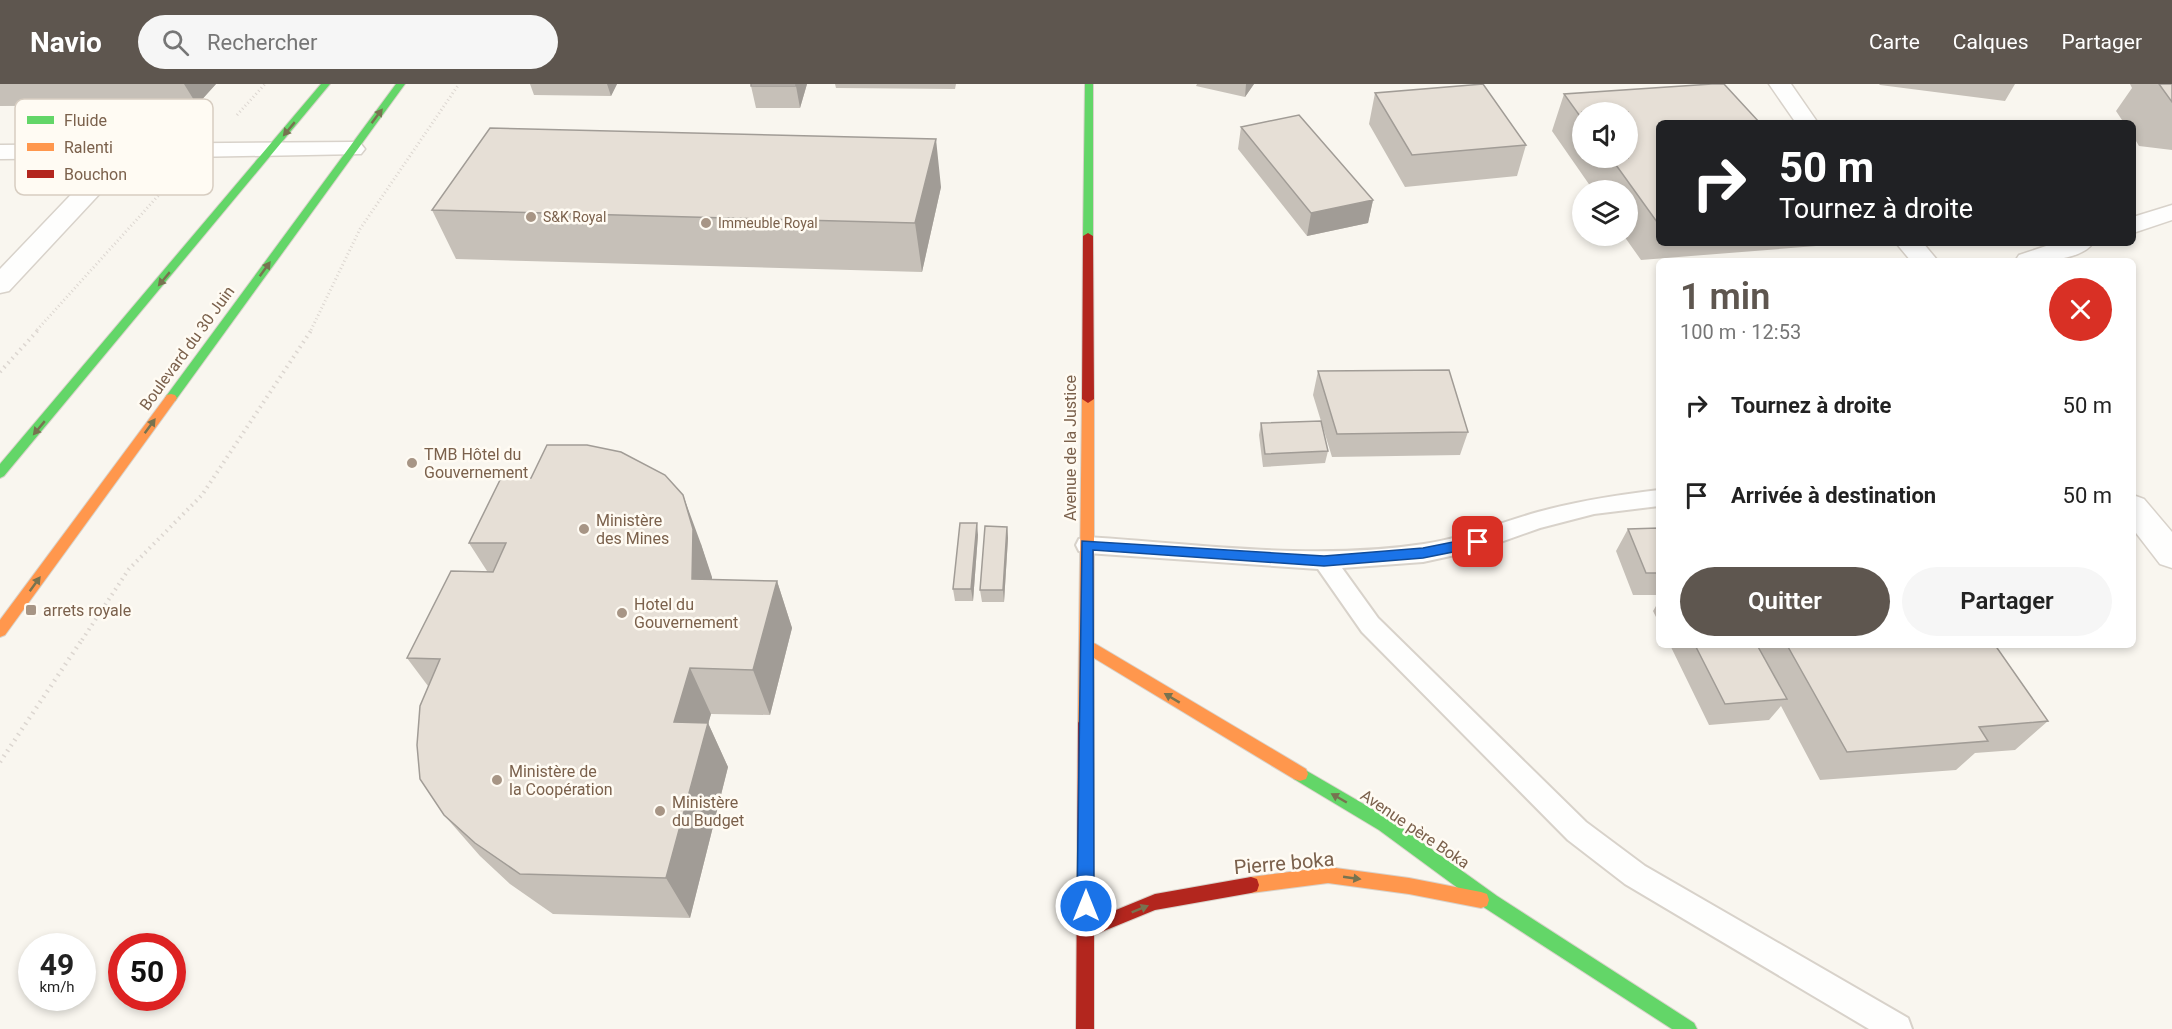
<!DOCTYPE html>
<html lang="fr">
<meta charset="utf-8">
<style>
:root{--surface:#fff;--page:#f6f6f6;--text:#222;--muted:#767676;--accent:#5e564f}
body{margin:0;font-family:Roboto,sans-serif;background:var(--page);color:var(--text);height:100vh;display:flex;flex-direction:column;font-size:22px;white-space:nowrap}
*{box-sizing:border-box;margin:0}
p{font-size:20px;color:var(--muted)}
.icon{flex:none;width:33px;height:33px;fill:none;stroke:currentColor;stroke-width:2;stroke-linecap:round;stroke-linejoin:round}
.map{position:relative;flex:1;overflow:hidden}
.details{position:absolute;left:1656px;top:174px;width:480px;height:390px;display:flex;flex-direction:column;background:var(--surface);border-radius:9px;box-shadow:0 3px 9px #0003}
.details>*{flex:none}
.guide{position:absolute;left:1656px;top:36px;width:480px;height:126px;border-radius:9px;box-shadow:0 3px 9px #0003;background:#202124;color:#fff;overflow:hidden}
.controls{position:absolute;left:1572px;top:18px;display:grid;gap:12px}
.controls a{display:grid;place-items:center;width:66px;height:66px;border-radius:50%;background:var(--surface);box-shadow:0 3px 9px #0003;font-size:30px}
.speed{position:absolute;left:18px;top:849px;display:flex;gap:12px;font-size:30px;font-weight:700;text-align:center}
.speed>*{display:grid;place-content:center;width:78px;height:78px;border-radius:50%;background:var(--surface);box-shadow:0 3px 9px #0003;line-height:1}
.speed small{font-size:15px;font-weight:400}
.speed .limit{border:9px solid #d22;background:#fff;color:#111}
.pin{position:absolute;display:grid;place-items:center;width:51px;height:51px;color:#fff;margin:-26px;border-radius:12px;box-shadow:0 3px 9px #0006}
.me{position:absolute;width:66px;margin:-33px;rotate:0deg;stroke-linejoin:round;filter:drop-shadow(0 0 4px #0008)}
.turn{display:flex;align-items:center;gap:21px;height:126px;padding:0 24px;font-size:27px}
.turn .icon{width:78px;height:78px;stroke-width:2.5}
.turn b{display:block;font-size:42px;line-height:51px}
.round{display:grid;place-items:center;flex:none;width:63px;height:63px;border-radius:32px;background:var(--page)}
.summary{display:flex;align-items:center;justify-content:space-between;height:102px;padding:0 24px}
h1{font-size:36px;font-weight:600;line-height:45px;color:var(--accent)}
.button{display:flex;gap:12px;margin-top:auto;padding:12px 24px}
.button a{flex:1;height:69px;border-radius:36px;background:var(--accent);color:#fff;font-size:24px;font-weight:600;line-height:69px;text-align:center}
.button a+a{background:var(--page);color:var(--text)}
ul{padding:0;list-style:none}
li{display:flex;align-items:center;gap:18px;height:90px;padding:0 24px}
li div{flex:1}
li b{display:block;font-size:22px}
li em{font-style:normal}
header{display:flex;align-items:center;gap:36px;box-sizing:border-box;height:84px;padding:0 30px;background:var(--accent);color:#fff}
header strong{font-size:28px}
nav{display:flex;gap:33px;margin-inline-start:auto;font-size:21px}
.search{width:420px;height:54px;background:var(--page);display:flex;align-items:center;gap:15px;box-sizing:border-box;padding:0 21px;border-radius:33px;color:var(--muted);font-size:22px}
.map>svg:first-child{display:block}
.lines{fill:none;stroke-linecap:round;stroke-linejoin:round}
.lane-casing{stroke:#d8d2ca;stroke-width:4}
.street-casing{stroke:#d8d2ca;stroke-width:3}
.fast-casing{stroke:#d8d2ca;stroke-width:2}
.slow-casing{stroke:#d8d2ca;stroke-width:2}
.jam-casing{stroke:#d8d2ca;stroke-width:2}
.path-far2{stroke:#dcd6d0;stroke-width:3;stroke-dasharray:1 3;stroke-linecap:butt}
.path-far1{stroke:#dcd6d0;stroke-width:4;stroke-dasharray:1.5 4.5;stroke-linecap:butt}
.path{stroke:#dcd6d0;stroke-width:4.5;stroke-dasharray:1.5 5;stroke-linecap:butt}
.lane{fill:#fefefd;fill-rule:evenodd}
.street{fill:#fefefd;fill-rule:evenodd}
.fast{fill:#63d668;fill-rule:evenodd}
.slow{fill:#ff974d;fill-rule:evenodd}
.jam{fill:#b3261e;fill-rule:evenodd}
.wall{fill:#c6c0b8;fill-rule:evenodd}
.shaded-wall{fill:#a19c96}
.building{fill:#e6dfd6;stroke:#a19c96;stroke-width:1.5}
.oneway{fill:#777350}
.route{fill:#1a73e8;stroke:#114b97;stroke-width:1.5}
.poi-dot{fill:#a79585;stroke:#fffbf3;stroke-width:2}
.labels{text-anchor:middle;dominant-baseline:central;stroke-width:5;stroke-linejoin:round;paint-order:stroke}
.far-poi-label{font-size:14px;fill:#7b614c;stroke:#fffbf3;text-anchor:start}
.street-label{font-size:16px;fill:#7b614c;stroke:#fffbf3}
.poi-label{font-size:16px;fill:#7b614c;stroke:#fffbf3;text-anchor:start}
.near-street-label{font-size:20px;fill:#7b614c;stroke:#fffbf3}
.key{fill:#fffbf3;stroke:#d7cdc1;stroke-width:1.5}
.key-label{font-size:16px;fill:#7b614c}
</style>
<header>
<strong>Navio</strong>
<div class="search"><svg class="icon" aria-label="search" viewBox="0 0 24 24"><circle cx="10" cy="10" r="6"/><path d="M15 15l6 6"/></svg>Rechercher</div>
<nav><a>Carte</a><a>Calques</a><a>Partager</a></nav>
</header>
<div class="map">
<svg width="2172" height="945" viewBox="0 0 2172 945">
<rect width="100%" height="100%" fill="#f9f6ef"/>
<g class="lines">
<g class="lane-casing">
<path id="lane" d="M1659 406V422L1594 430 1540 444 1478 466 1423 478 1342 484 1378 534 1586 738 1645 782 1908 934 1912 945H1869L1625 800 1568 756 1362 548 1318 485 1087 469 1079 467 1076 461 1079 455 1087 453C1198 460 1313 477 1424 460 1465 454 1499 439 1538 428 1578 417 1618 411 1659 406Z"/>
</g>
<g class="street-casing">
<path id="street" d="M1769 0H1791L1818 39H1796Z
M353 58 361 60 365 65 361 70 133 74 9 207 0 209V185L106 74 0 75V61Z
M2172 121V136L2133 149V133Z
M1896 159H1923L1938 177H1911Z
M2055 159H2093C2080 178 2036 177 2015 177L2019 171Z
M2133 411 2144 415 2172 448V484L2160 480 2133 445Z"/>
</g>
<g class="fast-casing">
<path id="fast" d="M321 0H330L4 392 0 394V380Z
M396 0H405L175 317H167L165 314 167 311Z
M1085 0H1093V152L1088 155 1083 152Z
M1300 683 1391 736 1497 812 1694 939 1697 945H1672L1485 824 1379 746 1294 695 1292 690 1294 685Z"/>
</g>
<g class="slow-casing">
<path id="slow" d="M171 310 175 311 177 314 175 317 5 551 0 553V536L167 311Z
M1088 311 1094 315V559L1306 685 1308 690 1306 695 1300 697 1294 695 1094 574V639L1091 644 1086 645 1081 644 1078 639 1082 315Z
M1328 783 1409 794 1481 808 1487 810 1489 816 1487 822 1481 824 1409 810 1328 799 1251 809 1245 807 1243 801 1245 795 1251 793Z"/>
</g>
<g class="jam-casing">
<path id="jam" d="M1088 149 1093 152 1094 315 1088 319 1082 315 1083 152Z
M1086 633 1091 634 1094 639V835L1155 810 1251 793 1257 795 1259 801 1257 807 1251 809 1155 826 1094 851V945H1076L1078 639 1081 634Z"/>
</g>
<path class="path-far2" d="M237 31 265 0
M37 246 167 102
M311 246 360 145 459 0"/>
<path class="path-far1" d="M0 288 39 245
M82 556 129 485 202 411 312 245"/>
<path class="path" d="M0 678 83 554"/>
<use href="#lane" class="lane"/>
<use href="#street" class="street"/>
<use href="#fast" class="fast"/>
<use href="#slow" class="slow"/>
<use href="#jam" class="jam"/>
</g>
<path class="wall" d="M0 0H216L197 21 0 22Z
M530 0H617L611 12 534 11Z
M751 0H807L800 24H756L751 2Z
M835 0H956L955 5 836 4Z
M1197 0H1254L1245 13 1196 2Z
M1879 0H2015L2005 17 1880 1Z
M2130 0H2172V66L2139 62 2133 52V39H2124L2116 27 2132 4Z
M1375 9 1526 61 1517 92 1405 103 1369 40Z
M1564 10 1659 39V159H1817L1816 162 1641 176 1624 152H1628V106H1593L1552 47ZM1582 28 1628 74H1582Z
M1241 43 1373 116 1368 139 1307 152 1238 65Z
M941 103 922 188 456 175 432 126Z
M1318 287 1468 348 1460 371 1332 373 1313 311Z
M1261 339 1328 367 1325 379 1263 383 1259 351Z
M531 394 701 460 712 496 777 497 792 544 770 631 711 630 708 639 728 683 690 834 553 830 510 800 480 772 444 731 428 602 407 574 487 487 469 459Z
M1007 443 1008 454 1004 518H982L980 506Z
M1659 444V511H1633L1616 467 1628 445Z
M978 451 973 517H955L953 505Z
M1659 517V539L1653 527Z
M1670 561H1995L2048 637 2015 666 1975 669 1956 686 1820 696 1781 622 1769 636 1709 641Z"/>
<path class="shaded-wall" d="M184 0H216L197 21Z
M607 0H617L611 12Z
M796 0H807L800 24 796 2Z
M1246 0H1254L1245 13Z
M936 55 941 103 922 188 915 139Z
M1373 116 1368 139 1307 152 1311 129Z
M683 411 701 460 712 493 711 543 692 495Z
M977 439 978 451 973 517 971 505Z
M1007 443 1008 454 1004 518 1003 506Z
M777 497 792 544 770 631 753 586Z
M690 584 711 630 696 683 674 638Z
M708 639 728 683 690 834 666 794Z"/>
<path class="building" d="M751 0H796V2H751Z
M1483 0 1526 61 1412 71 1375 9Z
M1712 0H1724L1760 39H1659V138H1657L1611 74H1628V28H1582V35L1564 10Z
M2159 0H2172V18Z
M1299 31 1373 116 1311 129 1241 43Z
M490 44 936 55 915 139 432 126Z
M1449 286 1468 348 1337 350 1318 287Z
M1321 337 1328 367 1265 370 1261 339Z
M547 361H587L621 368 665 391 683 411 693 445 692 495 777 497 753 586 690 584 674 638 708 639 666 794 520 790 475 759 444 731 420 695 417 661 420 622 440 575 407 574 451 487 493 488 506 459H469L501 394H531Z
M960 439H977L971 505H953Z
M985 442 1007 443 1003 506H980Z
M1659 444V489H1646L1628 445Z
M1695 561H1757L1787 615 1725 620Z
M1787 561H1995L2048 637 1979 643 1988 657 1847 668Z"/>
<defs><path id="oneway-solid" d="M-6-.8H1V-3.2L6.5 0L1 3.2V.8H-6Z" transform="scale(1.5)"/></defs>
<g class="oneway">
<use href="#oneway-solid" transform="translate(377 32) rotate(-53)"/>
<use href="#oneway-solid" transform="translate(289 45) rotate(130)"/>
<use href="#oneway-solid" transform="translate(265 185) rotate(-54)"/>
<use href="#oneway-solid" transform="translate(164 195) rotate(130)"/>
<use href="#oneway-solid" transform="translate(150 342) rotate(-54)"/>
<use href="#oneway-solid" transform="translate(39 344) rotate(130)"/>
<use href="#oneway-solid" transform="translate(35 500) rotate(-54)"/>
<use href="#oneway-solid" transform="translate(1172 614) rotate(-149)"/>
<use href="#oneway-solid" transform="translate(1339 714) rotate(-150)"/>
<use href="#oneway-solid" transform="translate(1352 794) rotate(8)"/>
<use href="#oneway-solid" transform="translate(1140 825) rotate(-22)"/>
</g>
<path class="route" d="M1478 453 1485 458 1483 462 1423 474 1324 482 1093 466 1094 822 1092 828 1086 831 1080 828 1077 822 1082 457 1324 472 1423 464Z"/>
<g class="poi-dot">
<circle cx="531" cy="133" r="6"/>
<circle cx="706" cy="139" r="6"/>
<circle cx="412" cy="379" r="6"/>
<circle cx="584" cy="445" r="6"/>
<rect x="25" y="520" width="12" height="12" rx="3"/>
<circle cx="622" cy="529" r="6"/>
<circle cx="497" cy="696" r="6"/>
<circle cx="660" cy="727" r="6"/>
</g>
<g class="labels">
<g class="far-poi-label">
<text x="543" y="133">S&amp;K Royal</text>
<text x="718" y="139">Immeuble Royal</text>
</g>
<g class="street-label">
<text transform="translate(187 264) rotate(-54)">Boulevard du 30 Juin</text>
<text transform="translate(1070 364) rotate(-90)">Avenue de la Justice</text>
<text transform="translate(1415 745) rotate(34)">Avenue père Boka</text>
</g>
<g class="poi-label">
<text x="424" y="370">TMB Hôtel du<tspan x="424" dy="18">Gouvernement</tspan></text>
<text x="596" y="436">Ministère<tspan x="596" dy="18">des Mines</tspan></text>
<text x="634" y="520">Hotel du<tspan x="634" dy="18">Gouvernement</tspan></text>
<text x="43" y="526">arrets royale</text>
<text x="509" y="687">Ministère de<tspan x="509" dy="18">la Coopération</tspan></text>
<text x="672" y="718">Ministère<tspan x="672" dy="18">du Budget</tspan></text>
</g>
<g class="near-street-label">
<text transform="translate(1284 779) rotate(-5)">Pierre boka</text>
</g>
</g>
<rect x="15" y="15" width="198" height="96" rx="9" class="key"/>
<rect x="27" y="32" width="27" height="8" fill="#63d668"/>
<rect x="27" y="59" width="27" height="8" fill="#ff974d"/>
<rect x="27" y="86" width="27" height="8" fill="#b3261e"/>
<g class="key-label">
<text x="64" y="42">Fluide</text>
<text x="64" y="69">Ralenti</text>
<text x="64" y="96">Bouchon</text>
</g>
</svg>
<div class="controls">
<a><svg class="icon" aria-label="sound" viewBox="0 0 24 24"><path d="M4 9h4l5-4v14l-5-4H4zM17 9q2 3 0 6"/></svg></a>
<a><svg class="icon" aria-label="layers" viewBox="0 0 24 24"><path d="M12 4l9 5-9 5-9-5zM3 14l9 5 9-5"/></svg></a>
</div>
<div class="speed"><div>49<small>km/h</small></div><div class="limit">50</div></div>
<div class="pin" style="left:1478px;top:458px;background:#d93025"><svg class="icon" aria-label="arrive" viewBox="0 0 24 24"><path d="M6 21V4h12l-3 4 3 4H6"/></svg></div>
<svg class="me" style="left:1086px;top:822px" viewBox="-20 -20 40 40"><circle r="17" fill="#1a73e8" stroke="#fff" stroke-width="3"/><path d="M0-11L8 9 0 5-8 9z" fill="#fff"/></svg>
<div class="guide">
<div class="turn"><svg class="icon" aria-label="right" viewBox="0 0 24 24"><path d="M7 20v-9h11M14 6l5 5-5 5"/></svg><div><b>50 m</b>Tournez à droite</div></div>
</div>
<section class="details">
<div class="summary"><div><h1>1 min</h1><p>100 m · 12:53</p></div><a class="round" style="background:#d93025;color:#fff"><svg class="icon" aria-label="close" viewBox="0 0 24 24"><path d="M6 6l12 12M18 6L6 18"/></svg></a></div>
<ul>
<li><svg class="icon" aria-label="right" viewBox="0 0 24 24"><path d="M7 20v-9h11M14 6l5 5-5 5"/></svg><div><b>Tournez à droite</b></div><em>50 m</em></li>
<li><svg class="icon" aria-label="arrive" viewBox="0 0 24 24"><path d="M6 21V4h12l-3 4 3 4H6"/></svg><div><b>Arrivée à destination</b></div><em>50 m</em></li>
</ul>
<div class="button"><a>Quitter</a><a>Partager</a></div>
</section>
</div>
